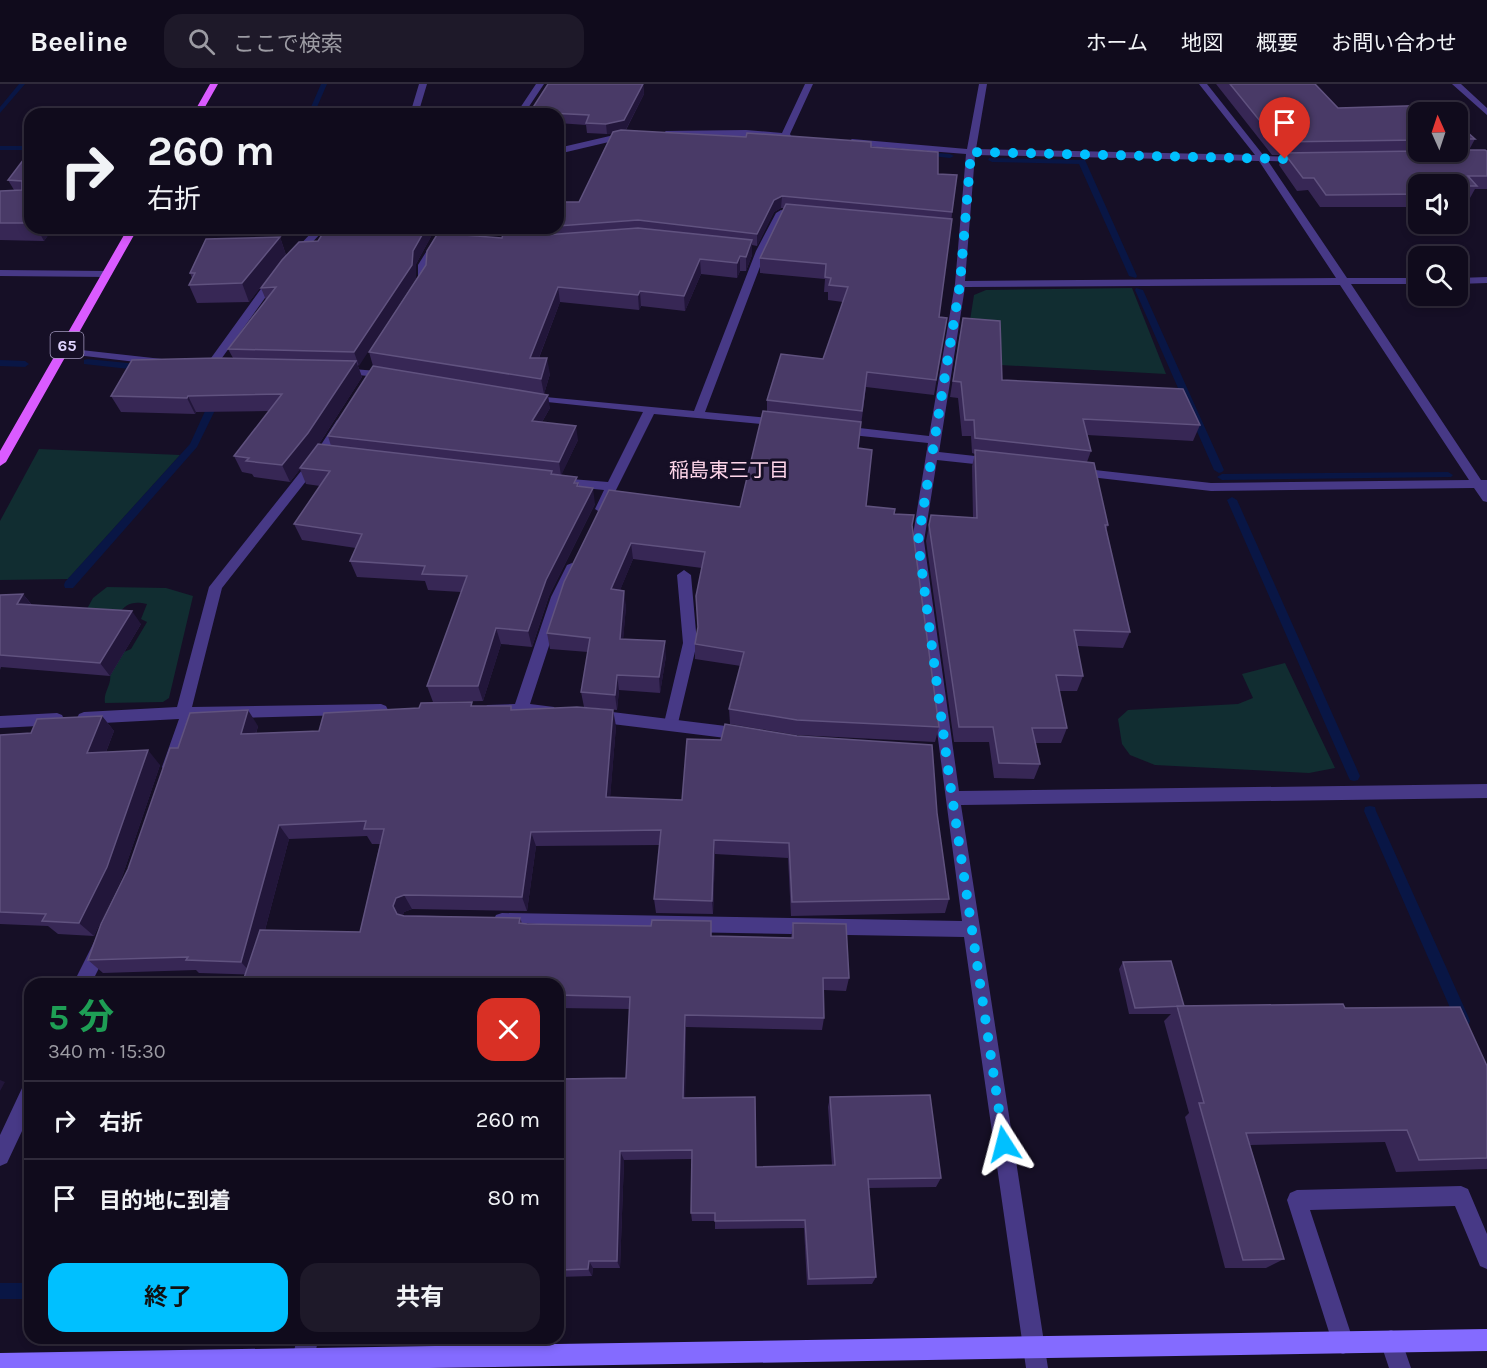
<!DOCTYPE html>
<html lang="ja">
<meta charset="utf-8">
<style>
:root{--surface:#100b1c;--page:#1e1929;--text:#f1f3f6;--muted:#9c9ba3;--line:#302b3b;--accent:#00c0ff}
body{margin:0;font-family:Karla,"Noto Sans JP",sans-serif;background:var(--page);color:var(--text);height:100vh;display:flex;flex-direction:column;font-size:22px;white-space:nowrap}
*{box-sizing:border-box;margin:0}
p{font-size:20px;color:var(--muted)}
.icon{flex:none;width:33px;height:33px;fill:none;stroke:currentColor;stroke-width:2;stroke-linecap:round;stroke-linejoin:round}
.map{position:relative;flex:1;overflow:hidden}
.drawer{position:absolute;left:24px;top:894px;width:540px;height:366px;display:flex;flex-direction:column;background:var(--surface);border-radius:18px;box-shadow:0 3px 9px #0003,0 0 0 2px var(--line)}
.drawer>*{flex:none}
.banner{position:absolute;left:24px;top:24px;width:540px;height:126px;border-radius:18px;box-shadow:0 3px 9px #0003,0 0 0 2px var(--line);background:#100b1c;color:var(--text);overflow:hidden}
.needle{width:39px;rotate:357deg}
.controls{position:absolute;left:1408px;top:18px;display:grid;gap:12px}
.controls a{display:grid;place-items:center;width:60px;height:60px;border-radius:12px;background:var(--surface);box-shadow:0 3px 9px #0003,0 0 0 2px var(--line);font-size:30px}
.pin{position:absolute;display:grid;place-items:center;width:51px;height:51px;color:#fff;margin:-62px -26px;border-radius:50% 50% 50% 0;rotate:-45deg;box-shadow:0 0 6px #0007}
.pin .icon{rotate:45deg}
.me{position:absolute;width:66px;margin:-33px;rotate:351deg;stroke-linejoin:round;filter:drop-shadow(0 0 4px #0008)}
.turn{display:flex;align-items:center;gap:21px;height:126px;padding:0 24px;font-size:27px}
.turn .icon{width:78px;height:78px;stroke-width:2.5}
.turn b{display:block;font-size:42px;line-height:51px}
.round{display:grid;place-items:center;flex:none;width:63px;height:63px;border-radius:18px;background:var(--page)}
.head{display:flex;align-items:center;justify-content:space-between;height:102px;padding:0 24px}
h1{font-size:36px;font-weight:700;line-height:45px;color:#1e9e55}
.button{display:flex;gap:12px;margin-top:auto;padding:12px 24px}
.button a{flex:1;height:69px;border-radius:18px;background:var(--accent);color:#111;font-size:24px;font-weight:700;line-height:69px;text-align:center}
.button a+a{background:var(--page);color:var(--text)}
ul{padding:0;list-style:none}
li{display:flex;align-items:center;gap:18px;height:78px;padding:0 24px;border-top:2px solid var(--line)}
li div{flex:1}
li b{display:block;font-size:22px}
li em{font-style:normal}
header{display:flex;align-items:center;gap:36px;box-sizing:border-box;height:84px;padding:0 30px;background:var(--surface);border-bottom:2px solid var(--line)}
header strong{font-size:28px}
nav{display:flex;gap:33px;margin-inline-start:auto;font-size:21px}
.search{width:420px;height:54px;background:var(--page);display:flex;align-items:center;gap:15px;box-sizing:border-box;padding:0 21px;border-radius:18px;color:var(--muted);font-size:22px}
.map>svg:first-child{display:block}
.green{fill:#112d31}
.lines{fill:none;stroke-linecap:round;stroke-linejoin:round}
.stream{fill:#091645;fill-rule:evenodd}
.lane{fill:#473986;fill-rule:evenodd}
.street{fill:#473986;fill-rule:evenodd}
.secondary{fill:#846bff;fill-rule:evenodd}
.primary{fill:#da5bff;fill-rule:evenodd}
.wall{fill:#372755;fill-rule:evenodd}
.shaded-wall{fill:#22163a}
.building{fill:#493a67;stroke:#60527f;stroke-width:1.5}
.route{stroke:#00c0ff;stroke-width:10;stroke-dasharray:0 18}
.labels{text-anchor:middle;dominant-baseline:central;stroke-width:6;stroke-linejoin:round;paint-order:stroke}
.shield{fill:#160f26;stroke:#a399be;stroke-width:1.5}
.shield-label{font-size:16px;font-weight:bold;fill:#dfd4ff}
.neighbourhood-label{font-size:20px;fill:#ffd6ea;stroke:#160f26}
</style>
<header>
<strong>Beeline</strong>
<div class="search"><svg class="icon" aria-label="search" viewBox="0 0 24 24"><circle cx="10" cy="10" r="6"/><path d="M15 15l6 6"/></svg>ここで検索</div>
<nav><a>ホーム</a><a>地図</a><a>概要</a><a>お問い合わせ</a></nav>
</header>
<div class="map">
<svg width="1487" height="1284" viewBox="0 0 1487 1284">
<rect width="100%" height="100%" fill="#160f26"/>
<path class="green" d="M1132 204 1166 290 1000 281 968 249 974 211 986 206Z
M39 365 180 371 68 495 0 496V437Z
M107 503 166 504 193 512 169 614 163 618 105 619C103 608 112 601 110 590L124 568 131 565 147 538 141 535 147 520C133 517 126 519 118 531L83 532 93 514Z
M1285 579 1335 684 1309 689 1155 681 1130 671 1122 660 1118 635 1128 626 1238 620 1253 614 1242 590Z"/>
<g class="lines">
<path class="stream" d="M19 0H25L0 29V23Z
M321 0H327L314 30H308Z
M0 62H30V66H0Z
M924 68 950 70 954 72 950 74 922 71 920 70Z
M989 74 1085 76 1137 192 1136 194 1129 192 1079 80 992 78 988 76Z
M1136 204 1143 206 1224 386 1222 388 1219 389 1214 386 1135 206Z
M87 275 138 280 142 283 138 286 84 280V276Z
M0 276 25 277 29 280 25 283 0 282Z
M216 311 221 314 197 363 73 504H65L64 501 65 498 190 360 211 314Z
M1448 388 1453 391 1451 393 1222 396 1217 393 1222 390Z
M1232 413 1237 416 1360 692 1358 696 1354 697 1350 696 1348 692 1227 416Z
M1370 722 1375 723 1376 727 1468 932 1470 937 1468 942 1463 944 1458 942 1364 727 1365 723Z
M0 1199H30V1215H0Z"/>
<path class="lane" d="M0 186 107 187 112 190 107 193 0 192Z
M684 486 691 491 697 559 678 639 676 643H666L664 639 683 559 677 491Z
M1461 1102 1468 1105 1487 1150V1185L1480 1182 1455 1122 1310 1126 1354 1259 1351 1267 1343 1270 1335 1267 1287 1116 1290 1109 1297 1106Z
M1391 1246 1399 1249 1411 1284H1389L1380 1257 1383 1249Z
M297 1254H319L311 1284H295L292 1276Z"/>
<path class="street" d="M419 0H427L418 30H410Z
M536 0H544L524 30H516Z
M805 0H813L790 50 792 54 666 53 662 50 666 47 746 46 782 49Z
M979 0H987L976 65 1255 71 1199 0H1207L1264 72 1304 73V77L1301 78 1268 77 1347 194H1419V200H1351L1481 396H1487V418L1483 417 1474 404 1211 407 1073 391 1071 388 1077 384 1211 399 1469 396 1340 201 965 203 939 368 993 374 999 378 993 382 937 376 924 457 959 707 1487 700V714L961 721 1048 1284H1026L964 853 502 845 496 843 493 837 496 831 502 829 962 837 912 457 928 359 842 350 836 346 842 342 929 352 955 200 966 70 852 61 848 58 852 55 967 65ZM975 71 1259 77 1336 194 965 197Z
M1452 0H1461L1487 24V31Z
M627 48 631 51 630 53 558 70V64Z
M781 126 805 131 800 134 784 132 766 167 705 328 779 335 785 339 783 342 654 330 605 428 601 429 595 425 604 406 555 401V395L559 394 608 398 643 328 528 316 524 315V311L694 327 756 167 776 129Z
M316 144H326L298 173H292V169Z
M441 144H451L428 181V195L421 206H413L412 204 418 195V181Z
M271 191 280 193 214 285H206V281Z
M1487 193V199L1458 200V194Z
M63 264 162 275 168 278 162 281 59 269V265Z
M341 284 389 288 395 291 389 294 337 289 335 287Z
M341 335 347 339 325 373 222 504 192 623 381 620 386 622 388 626 386 630 194 635 178 683 175 687H165L162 683 179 635 84 640 79 638 77 634 79 630 84 628 177 623 209 503 317 367 337 336Z
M572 479 579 484 565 513 530 620 554 623 556 627 554 631 487 629 485 625 487 621 515 620 551 513 567 481Z
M596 626 742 644 747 646 750 650 747 654 742 656 596 638 591 636 589 632 591 628Z
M57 629 62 631 64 635 62 639 57 641 0 644V632Z
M101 854 107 856 110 862 91 900H73L95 856Z
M30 1000V1030L7 1079 0 1082V1051L23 1002Z"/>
<path class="secondary" d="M1487 1245V1267L429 1284H0V1269Z"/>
<path class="primary" d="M210 0H218L201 30H193Z
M128 144H138L6 378 0 382V367Z"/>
</g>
<path class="wall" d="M643 0 644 10 626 46 871 63 938 90 957 91 939 233 947 234 934 311 866 303 858 364 866 422 894 430 912 441 939 643 935 658 796 651 730 640 729 625 741 582 695 575V560L698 545 696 512 702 484 633 475 620 506 626 522 623 555 666 572 660 609 619 606 617 626 584 623 581 608 588 568 550 565 547 549 609 406 740 423 767 328V316L823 275 843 218 828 216V208H824L825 195 760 189V174L784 124H781L774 128 757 162 752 161V171L746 187H740L737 194 701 190 685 227 641 222 639 226 560 218 539 274 550 290 544 310 550 324 542 338 578 356 561 391 578 399 579 402 595 420 549 512 532 563 501 560 483 617 433 618 427 602 461 508 428 506 425 497 357 493 350 477 356 464 302 456 294 440 320 402 306 400 300 385 290 398 254 393 252 390 242 388 234 372 269 327 196 328 195 330 121 328 111 312 233 274 228 265 266 216 261 204 274 186 249 218 197 219 189 201 192 194 190 189 280 153 286 171 344 146 346 144H433L434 147 416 180V194L358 282 362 293 319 360 331 362 328 352 373 282 369 268 502 154 509 150 508 144H558V118H579L612 49 607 50 587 49 586 41 558 39V30H530V28Z
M1216 0H1315L1338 24 1419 28V68H1458V40L1475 55 1469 66 1487 67V105H1475L1470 114H1463L1458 123V100H1419V123H1320L1308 106 1297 107 1279 81 1283 71H1272Z
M30 67V144H53L44 157 0 156V107L14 106 8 96Z
M960 250 1002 296 1200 341 1193 357 1087 351 1091 367 1087 378 1108 441 1106 446 1130 548 1123 564 1077 562 1083 592 1077 607H1059L1067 644 1061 659H1035L1040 680 1034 695 994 694 989 658H954L926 457 931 431 973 434 972 382 975 370 972 369 971 352H962L958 314 950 313Z
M23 510 32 521 141 540 110 592 1 583 0 586V511Z
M474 622 512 626 616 642 610 713 937 729 949 815 945 829 791 832 788 774 715 770 713 830 656 829 654 815 660 761 536 762 527 827 412 825 404 828 403 831 520 834 522 839 712 852 791 854 793 839 849 894 846 907 824 906V934L822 946 686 943 685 1014 756 1083 832 1081 828 1023 830 1013 941 1094 936 1103 869 1104 876 1193 872 1200 807 1201 804 1144 715 1145V1137H692L691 1129 692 1075 624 1076 620 1184H593L592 1192 558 1193V995L626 994 630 925 558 924V900L199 889 196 886 103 889 88 876 128 785 178 664 258 642 256 650 319 647ZM367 752 372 760H380L360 848 265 846 289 755Z
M102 632 114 647 106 668 160 681 121 796 94 852 58 850 48 842 0 840V651L31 649Z
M1123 878 1184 922 1345 924 1487 982V1085L1396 1088 1385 1058 1250 1061 1284 1175 1266 1184H1225L1185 1033 1189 1029 1164 937 1171 930H1129L1119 885Z"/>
<path class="shaded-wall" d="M643 0 644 10 625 47 607 50 606 40Z
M782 112 781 124 774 128 757 162V150L774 116Z
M37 144H53L44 157Z
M426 144H433L434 147 416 180V194L359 282 354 268Z
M280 153 286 171 249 218 242 199Z
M752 156V171L746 187V173Z
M740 172V187L737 194V179Z
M700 175 701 190 685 227 684 212Z
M558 203 560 218 533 289 530 274Z
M640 207 641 222 639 226 638 211Z
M547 274 550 290 544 310 541 295Z
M356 277 362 293 315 366 290 398 282 381Z
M548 311 550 324 535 350 532 337Z
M188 312 196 328 195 330 187 314Z
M576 342 578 356 561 392 559 378Z
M593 404 595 420 549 512 532 563 528 547 546 496Z
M631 459 633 475 614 521 611 505Z
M624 507 626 522 622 570 620 555Z
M23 510 33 523 17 520Z
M132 527 141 540 110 592 100 579Z
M496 544 501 560 483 617 478 602Z
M665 557 666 572 660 609 659 593Z
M617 591 619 606 617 626 615 611Z
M248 626 258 642 251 666 241 650Z
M613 626 616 642 609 728 606 713Z
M102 632 114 647 100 683 87 669Z
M148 666 160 681 121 796 94 852 79 839Z
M279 741 289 755 253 891 241 878Z
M531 748 536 762 527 827 522 813Z
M714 756 715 770 713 830 712 817Z
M404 811 412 825 404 828 401 836 393 822 396 814Z
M685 931 686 943 685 1024 683 1014Z
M0 996 5 998 0 1007Z
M620 1067 624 1076 620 1184 617 1177Z
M589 1177 593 1184 592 1192 588 1185Z"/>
<path class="building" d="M548 0H643L624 36 606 40 586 39 589 31 530 28Z
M1230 0H1315L1338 24 1438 21 1446 28H1419V56L1277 58Z
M1458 40 1475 55H1458Z
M621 46 746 53 747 49 871 58V63L938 68V90L957 91 952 128 782 112 774 116 757 150 638 136 558 142V118H579L613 48Z
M1458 66H1485L1487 67V92H1468L1477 102H1460L1465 110H1458V100H1419V110L1326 111 1314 94H1303L1284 69 1419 67 1458 68Z
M30 67V139H0V107L22 106V97L8 96Z
M786 120 952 135 939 233 947 234 936 296 867 288 862 327 767 316 781 270 823 275 848 203 829 201 831 194 825 193 826 180 760 174Z
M346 144H426L413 167 412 181 354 268 228 265 276 203 261 204 282 176 299 158 318 157 325 146H344Z
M638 144 752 156 746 173 740 172 737 179 700 175 684 212 640 207 638 211 558 203 530 274H547L541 295 369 268 426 181 427 167 438 149 502 154 503 150 545 151Z
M280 153 242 199 189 201 195 189H190L206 155Z
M963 234 1000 237 1002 296 1183 305 1200 341 1083 335 1091 367 975 354 974 336H965L961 298 953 297Z
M218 274 356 277 308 349 282 381 246 377 249 374 234 372 282 310 188 312 187 314 111 312 132 276Z
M373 282 548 311 532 337 576 342 559 378 328 352Z
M763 327 861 338 858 364 872 366 866 422 895 425 894 430 914 431 912 441 939 643 797 636 729 625 744 568 695 560 698 543 696 512 705 468 631 459 611 505 624 507 620 555 665 557 659 593 617 591 615 611 581 608 590 554 547 549 564 498 609 406 740 423Z
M318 360 552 387 551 390 577 393 574 399H578L577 402 593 404 546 496 528 547 496 544 478 602H427L467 492 422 490 425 482 350 477 362 450 294 440 330 387 300 384Z
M975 366 1094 379 1108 441H1105L1130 548 1074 546 1083 592 1056 591 1067 644H1032L1040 680 999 679 993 643H959L929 441 931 431 977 434Z
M23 510 17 520 132 527 100 579 0 571V511Z
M472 618 471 622H511V626L577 623 613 626 606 713 682 716 687 655 721 656 725 640 797 652 932 661 937 729 949 815 792 818 789 759 714 756 712 817 654 815 661 746 531 748 522 813 404 811 396 814 393 822 397 830 404 832 520 834 519 839 527 840 651 842 652 836 711 837V852L793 854V839L846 840 849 894H823L824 934 685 931 683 1014 755 1013 756 1083 835 1081 830 1013 930 1011 941 1094 868 1095 876 1193 809 1195 805 1136 715 1137V1129H691L692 1066 620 1067 617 1177H589L588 1185 558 1186V995L626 994 630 913 558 911V900H242L260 846 360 848 384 745H364L366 737 279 741 241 878 186 876 188 873 88 876 101 840 128 785 170 664H178L190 629 248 626 241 650 319 647 324 629 419 624 421 619Z
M102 632 87 669 148 666 107 783 79 839 42 837 46 830 0 828V651L31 649 37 635Z
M1171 877 1184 922 1135 924 1123 878Z
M1343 920 1345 924 1460 923 1487 982V1074L1419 1076 1407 1046 1246 1049 1284 1175 1243 1176 1199 1019H1204L1177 922Z"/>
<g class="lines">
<path class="route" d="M1004 1060 949 692 918 457 960 200 971 68 1285 75"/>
</g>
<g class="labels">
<rect class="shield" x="50.5" y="248" width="33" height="26" rx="4.5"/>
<g class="shield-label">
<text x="67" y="261">65</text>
</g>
<g class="neighbourhood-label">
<text x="729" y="386">稲島東三丁目</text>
</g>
</g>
</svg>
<div class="controls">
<a><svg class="needle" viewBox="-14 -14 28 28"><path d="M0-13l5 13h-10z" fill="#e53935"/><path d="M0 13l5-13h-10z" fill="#9c9ba3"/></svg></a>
<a><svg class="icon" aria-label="sound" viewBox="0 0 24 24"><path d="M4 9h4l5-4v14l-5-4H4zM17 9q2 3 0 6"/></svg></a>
<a><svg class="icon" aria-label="search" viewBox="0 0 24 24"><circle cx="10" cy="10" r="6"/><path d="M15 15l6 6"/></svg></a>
</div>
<div class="pin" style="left:1285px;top:75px;background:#d93025"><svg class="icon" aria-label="arrive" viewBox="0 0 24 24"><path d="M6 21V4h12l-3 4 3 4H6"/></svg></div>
<svg class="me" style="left:1004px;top:1060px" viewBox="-20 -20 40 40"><path d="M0-17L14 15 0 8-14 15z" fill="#00c0ff" stroke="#fff" stroke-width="4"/></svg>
<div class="banner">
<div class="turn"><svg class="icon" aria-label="right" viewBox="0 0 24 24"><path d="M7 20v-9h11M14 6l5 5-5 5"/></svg><div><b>260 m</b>右折</div></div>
</div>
<section class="drawer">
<div class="head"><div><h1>5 分</h1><p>340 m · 15:30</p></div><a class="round" style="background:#d93025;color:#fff"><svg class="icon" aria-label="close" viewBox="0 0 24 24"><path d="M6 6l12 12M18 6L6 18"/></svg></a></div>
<ul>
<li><svg class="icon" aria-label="right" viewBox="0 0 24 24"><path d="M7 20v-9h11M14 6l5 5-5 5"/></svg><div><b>右折</b></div><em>260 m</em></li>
<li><svg class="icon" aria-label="arrive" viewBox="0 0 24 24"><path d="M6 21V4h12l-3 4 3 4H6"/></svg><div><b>目的地に到着</b></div><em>80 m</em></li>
</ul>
<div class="button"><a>終了</a><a>共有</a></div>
</section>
</div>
